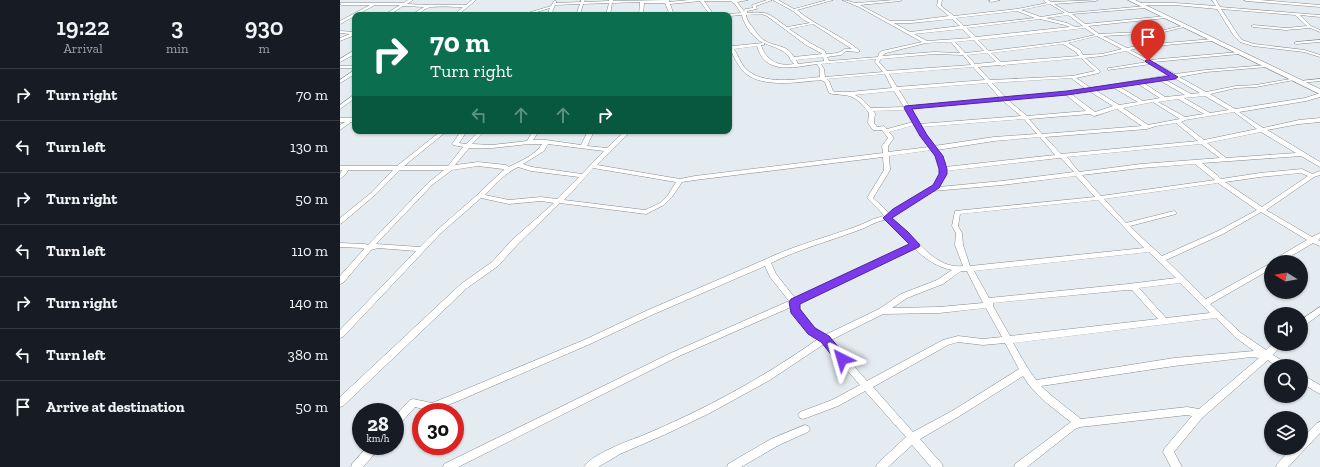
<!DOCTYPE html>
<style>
:root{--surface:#171b24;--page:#242831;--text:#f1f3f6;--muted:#9ea1a6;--line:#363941}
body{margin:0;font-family:"Zilla Slab",serif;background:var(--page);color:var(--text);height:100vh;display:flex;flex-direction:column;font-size:15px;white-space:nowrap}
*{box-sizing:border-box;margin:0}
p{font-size:13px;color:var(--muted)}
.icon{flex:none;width:22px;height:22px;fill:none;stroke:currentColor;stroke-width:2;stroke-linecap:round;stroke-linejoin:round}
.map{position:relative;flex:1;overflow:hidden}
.details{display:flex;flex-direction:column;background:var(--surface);width:340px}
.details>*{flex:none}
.guide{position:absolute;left:12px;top:12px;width:380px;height:122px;border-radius:8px;box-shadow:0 1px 3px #0004;background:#0b6e4f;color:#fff;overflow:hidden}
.needle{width:26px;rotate:281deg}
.fabs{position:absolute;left:924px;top:255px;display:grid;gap:8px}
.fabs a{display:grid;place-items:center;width:44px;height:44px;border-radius:50%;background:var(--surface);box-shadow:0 1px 3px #0004;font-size:20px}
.speed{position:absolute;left:12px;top:403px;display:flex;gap:8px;font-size:20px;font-weight:700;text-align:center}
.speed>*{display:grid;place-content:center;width:52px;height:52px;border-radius:50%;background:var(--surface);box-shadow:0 1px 3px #0004;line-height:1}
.speed small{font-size:10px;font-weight:400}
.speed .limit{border:6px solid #d22;background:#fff;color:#111}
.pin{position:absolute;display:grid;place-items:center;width:34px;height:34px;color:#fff;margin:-41px -17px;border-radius:50% 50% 50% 0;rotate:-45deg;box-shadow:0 0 4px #0007}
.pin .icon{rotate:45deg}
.me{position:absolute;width:44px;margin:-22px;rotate:320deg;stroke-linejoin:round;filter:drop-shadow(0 0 3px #0008)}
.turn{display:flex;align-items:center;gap:14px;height:84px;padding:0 12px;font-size:18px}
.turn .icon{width:52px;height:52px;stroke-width:2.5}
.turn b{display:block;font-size:28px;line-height:34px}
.lanes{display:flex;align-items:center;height:38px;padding:0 12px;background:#0003;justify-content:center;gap:20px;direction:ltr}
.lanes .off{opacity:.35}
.eta{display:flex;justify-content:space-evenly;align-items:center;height:68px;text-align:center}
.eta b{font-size:24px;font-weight:600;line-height:28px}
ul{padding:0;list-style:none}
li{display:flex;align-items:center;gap:12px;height:52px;padding:0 12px;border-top:1px solid var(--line)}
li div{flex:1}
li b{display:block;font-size:15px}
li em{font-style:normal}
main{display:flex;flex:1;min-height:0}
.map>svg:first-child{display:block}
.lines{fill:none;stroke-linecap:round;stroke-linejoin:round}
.minor-casing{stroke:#858b90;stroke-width:1}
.primary-casing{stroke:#858b90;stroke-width:1}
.minor{fill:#fff;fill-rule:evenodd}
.primary{fill:#fff;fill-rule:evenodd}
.route{fill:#7c3aed;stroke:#51269a}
</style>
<main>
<section class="details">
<div class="eta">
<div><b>19:22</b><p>Arrival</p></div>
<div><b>3</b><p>min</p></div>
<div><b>930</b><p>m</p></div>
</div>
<ul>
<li><svg class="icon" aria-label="right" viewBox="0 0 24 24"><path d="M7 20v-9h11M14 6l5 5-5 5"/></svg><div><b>Turn right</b></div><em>70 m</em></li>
<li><svg class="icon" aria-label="left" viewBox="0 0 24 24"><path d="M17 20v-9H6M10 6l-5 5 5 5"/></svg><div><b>Turn left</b></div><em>130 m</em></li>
<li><svg class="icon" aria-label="right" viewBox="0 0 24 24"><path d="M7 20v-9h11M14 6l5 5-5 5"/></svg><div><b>Turn right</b></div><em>50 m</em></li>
<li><svg class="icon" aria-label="left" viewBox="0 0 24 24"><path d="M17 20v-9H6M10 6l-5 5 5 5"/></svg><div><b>Turn left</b></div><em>110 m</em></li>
<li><svg class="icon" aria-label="right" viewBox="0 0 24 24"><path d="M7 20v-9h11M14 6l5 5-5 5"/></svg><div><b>Turn right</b></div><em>140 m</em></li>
<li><svg class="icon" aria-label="left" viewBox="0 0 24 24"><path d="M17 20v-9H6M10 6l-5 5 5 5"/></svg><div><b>Turn left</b></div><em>380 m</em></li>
<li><svg class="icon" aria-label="arrive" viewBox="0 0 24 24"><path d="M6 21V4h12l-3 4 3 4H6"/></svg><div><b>Arrive at destination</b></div><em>50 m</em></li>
</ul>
</section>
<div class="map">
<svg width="980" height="467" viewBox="0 0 980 467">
<rect width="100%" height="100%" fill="#e5ecf1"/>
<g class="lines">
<g class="minor-casing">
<path id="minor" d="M68 0H73L67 4 90 5H126L132 0H136L118 15H114L123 7C113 7 101 6 91 7 84 8 79 15 71 15L84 7 63 6 49 15H44L60 5H35L0 24V21L30 5H1L0 3H64Z
M241 0H245L244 2 269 1V0H273V1L329 0V2L349 0H408L397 2 404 11 405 9 413 8 412 5 427 0H432L416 6 417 9 407 11V13C429 11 429 14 447 27L470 23 464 20 453 11 433 0H438L454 9 487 0H493L457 10C476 26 501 35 520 51L518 52 506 51 501 55 487 57 489 61 538 57 539 53 542 51 582 42 519 7 502 0C508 0 512 3 517 3 532 2 547 0 562 0L560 1 520 5 550 21H571L609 16 597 6 598 0H602L601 6 614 16 677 9 707 3 703 0H708L711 2 758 0 756 1 714 4 729 13 806 6 808 7 806 8 732 14 745 24 826 16 828 17 826 18 748 26 759 34 820 31 846 25 848 26 820 33 763 36 787 48 802 45 873 39 875 40 873 41 802 47 790 50 809 60 899 52 901 53 899 54 813 62 835 74 866 70 927 65 929 66 927 67 866 72 839 77 866 92 896 86 916 85 956 78V80H954L916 87 896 88 870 94 895 109 965 98 980 93V97L966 101 899 112 923 128 959 120 980 118V122L959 124 927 130 980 162V167L961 156 862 163 877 175 881 179 920 173 962 169 972 174 980 171V175L974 177 926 210 972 237 980 233V238L978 240 980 241V246L973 243 941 262H932L933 260 967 240 921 212 883 234 826 260 866 299 931 263V269L870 304 901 333 926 350 933 344H942L933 355 946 363 947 366H936L928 360 862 418 834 452 842 467H831L823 452 824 449 852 416 847 415 740 427 735 429 687 467H674L675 464 731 422C713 408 694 395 683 376L618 417 580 439 602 464 603 467H591L572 445 548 467H536L537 464 566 437 525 391 498 406 466 418 463 419 460 418 458 415 460 412 492 400 520 385 484 344 430 380 368 414 326 434 280 454 258 467H244C249 456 287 441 299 437 362 411 423 378 478 339 469 334 452 318 451 307L337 357 118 467H103L104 464 331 353 449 301 430 277 425 266 314 314 250 344 118 401 92 411 75 407 58 426 55 427V416L70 400 73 399 92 403 112 395 244 340 308 310 424 260C453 246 484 238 515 227 524 224 533 218 544 216L540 211 527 198 544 170 543 157 355 180 342 182 332 197 324 205 306 214 220 203 178 244 158 266 127 288 3 406 0 407V397L121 284 152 262 172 240 214 203 201 201 169 204 141 198 101 233 3 337 0 338V330L76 251 38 248 31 250 3 283 0 284V276L24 249 23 248 0 247V243L25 244 28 245 88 183 104 170H60L35 195 2 223 0 224V218L31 193 53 170H8L6 174 0 179V174L2 170H0V166H57L101 131H107L64 166H108L123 147 113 145 112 144 121 131H127L119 143 126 144 139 131H145L132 144 152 145 187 141 193 131H199L193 140H206L241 145 248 131H254L247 146 267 148 285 131H291L257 165 340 179 355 176 543 153 542 146 548 138 542 130H533L528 123 529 113C523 104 514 95 503 95 498 94 494 95 489 93L485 82 481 80C458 82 420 89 403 71 397 64 394 57 390 49H389V43L393 46 423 43C414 38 404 26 402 15L389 16V15H387L389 14 401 13 395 4 391 1H364L374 15H370L360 1 330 4 334 15H330L325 3H304L303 15H299L300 2 272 3 270 15H266L269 3 243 4 240 15H236L240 4 215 5 211 15H207L210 8 187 15H181L211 6 214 1H216V3L241 2ZM710 4 725 13 701 17 681 10ZM677 11 695 18 624 26 616 18ZM421 14 427 16 466 45 481 53 482 54 454 57C447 45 438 47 427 42 421 39 417 34 414 29 410 24 407 21 406 15ZM728 15 743 26 735 27 727 23 706 18ZM612 19 620 26 570 32 554 23H571ZM700 19 725 25 730 27 636 37 627 28ZM473 24 512 49H505L498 53 486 54 485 51 470 43 449 29ZM745 28 755 35 724 42 649 51 638 40ZM622 29 631 38 587 41 574 34ZM757 36 782 49 762 54 743 55 740 50 728 43ZM634 40 644 51 625 53 615 42ZM611 42 620 53 594 52 542 56 546 53 586 43ZM424 43C433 47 444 49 450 58V59L454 64C439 67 426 61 421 45H424ZM723 44 736 52 739 56 661 62 651 53ZM417 46C425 76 454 67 477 64L480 69V77C458 79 422 86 405 68 400 62 398 55 394 49ZM786 51 807 62 770 68H768V70L811 64 830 75 751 88 736 78 759 73 760 71 745 58 762 56ZM647 53 656 62 635 64 627 55ZM594 54 623 55 631 65 547 71 539 62 541 59ZM483 57 484 61 458 64 456 60ZM741 58 755 71 732 76 650 80 638 67 659 65 662 66 664 65ZM536 59 535 62 543 72 485 77 484 69 481 64ZM633 67 645 80 557 87 549 74ZM545 74 552 88 509 92H495L493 91 489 81 487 79ZM731 78 746 89 727 92 665 97 652 83ZM834 78 860 93 851 94 824 79ZM819 80 845 95 825 97 802 82ZM647 83 660 98 569 106 559 90ZM798 83V84L820 98 803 101 778 86ZM774 87V88L798 102 779 105 755 90ZM554 91 564 107 531 108 522 99 515 95ZM749 91 773 106 755 112 731 94ZM726 95 746 111 687 116 668 100ZM865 96 889 110 870 113 844 98ZM838 99 864 114 845 117 818 102ZM663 101 681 116 579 124 570 109ZM813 102 840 119 808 125 783 108ZM777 109 802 126 702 134 689 119 750 114 754 116ZM565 110 573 122 547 129 544 126 537 127 534 123 535 113 533 111ZM894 112 917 129 864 140 841 122 845 120ZM684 119 697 134 654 137 594 146 581 127ZM836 123 858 141 721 154 705 137 807 129 816 126ZM575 125 589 147 548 152V146L554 138 549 132ZM921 132 956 153 886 158 867 143ZM700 137 715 155 605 167V162L597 150 654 141ZM189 144H202C196 155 180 161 169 167L166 165 138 162 115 165 129 148H152ZM208 144 264 151 242 174 192 167 183 164 204 151ZM861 144 880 158 801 164 739 172 727 157ZM592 150 599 162 600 174 594 185 549 214 545 209 533 198 550 170 549 156ZM719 158H721L734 172 662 181 599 187 606 174V171ZM855 164 875 180 761 196 742 175 801 168ZM138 166 163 169 164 170C154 178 146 187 136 196 117 213 98 228 80 247L36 244 92 185 112 170ZM178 167 191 171 239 177 217 199 201 197 169 200 145 195C155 184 164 174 178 167ZM253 168 336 182 328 195 320 203 305 210 224 200 233 191ZM961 173 968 176 922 207 885 182 920 177ZM736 176 755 197 615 211 612 226 616 233 615 245 623 266C599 269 583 247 568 233 563 228 557 223 551 218L558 212 593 191 662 185ZM878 183 917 210 878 231 822 256 802 238 790 226 836 214 837 213 836 212 834 211 786 223 764 199ZM758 200 804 248 630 266 623 245 622 233 618 226 620 214ZM545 220 571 244 455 298 436 274 431 263C459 249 490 241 519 230 528 227 536 221 545 220ZM574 248C585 259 597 267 612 270L597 280 561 294 539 309 485 335C475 329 460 316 458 303ZM809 252 836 278 788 284 649 298 634 271ZM621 271H627L643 303 599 307 552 308 567 298 603 284ZM840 283 870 313 826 318 799 288ZM787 290H792L818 319 670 336 653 306V303ZM646 308 662 337 643 339 618 336 603 340 527 381 491 340 543 314 599 313ZM876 318 895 337 914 351 834 358 696 380 687 367 673 343ZM618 342 643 345 665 343 679 369 612 411 573 432 533 387 608 345ZM912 357 919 358 859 409 847 407 741 419 712 396 701 386 834 366Z
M651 0H660L651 2 649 1Z
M872 0H876L880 7 980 15V17L960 15 971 26 980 30V32L970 28 946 30 913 27 911 26 913 25 946 28 967 26 955 15 881 9 898 35 902 40 914 44 965 50 980 55V57L964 52 913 46 900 42 894 36 877 9 835 5H801L799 4 801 3H835L876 6Z
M904 0H920L980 5V7L906 1Z
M0 31 15 32V35L0 41V38L10 34 0 33Z
M980 40V42L956 44 954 43 956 42Z
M13 51H15V54L0 62V59Z
M0 66H15V68H0Z
M13 71H15V74L0 83V80Z
M980 79V81L960 83 958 82 960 81Z
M15 94V98L0 109V105Z
M0 118H15V122H11L0 130V125L5 122H0Z
M980 307V314L964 326 961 327V320Z
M961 374 980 385V394L961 383Z
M980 422V433L948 467H936L937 464 952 448H961V439L977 423Z
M465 425 468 426 470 429 468 432 439 445 401 467H387L388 464 431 439Z
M28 446H40L39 449 23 467H11L12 464Z"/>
</g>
<g class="primary-casing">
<path id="primary" d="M788 0H795L980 89V94Z"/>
</g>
<use href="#minor" class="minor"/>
<use href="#primary" class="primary"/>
</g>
<path class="route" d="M808 59 838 77 835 79 727 95 572 109 587 135 603 156 607 169V174L599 188 552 218 568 232 580 245 579 247 460 304V309L475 328 489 336 506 356 508 359 506 363 502 364 498 363 481 342 468 334 451 313 449 302 451 299 569 244 543 218 553 209 593 185 599 174V169L595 156 580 136 564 108 565 106 727 91 829 76 806 62 805 61Z"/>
</svg>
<div class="fabs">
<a><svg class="needle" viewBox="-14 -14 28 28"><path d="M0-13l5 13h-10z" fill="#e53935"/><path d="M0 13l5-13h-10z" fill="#9ea1a6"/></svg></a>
<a><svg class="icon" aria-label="sound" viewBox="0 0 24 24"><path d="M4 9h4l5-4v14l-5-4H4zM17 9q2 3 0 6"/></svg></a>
<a><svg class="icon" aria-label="search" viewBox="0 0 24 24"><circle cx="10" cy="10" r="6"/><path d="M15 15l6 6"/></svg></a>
<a><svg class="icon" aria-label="layers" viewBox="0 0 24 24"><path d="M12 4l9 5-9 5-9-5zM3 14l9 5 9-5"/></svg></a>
</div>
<div class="speed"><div>28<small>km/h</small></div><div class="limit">30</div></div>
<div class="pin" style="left:808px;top:61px;background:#d93025"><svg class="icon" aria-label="arrive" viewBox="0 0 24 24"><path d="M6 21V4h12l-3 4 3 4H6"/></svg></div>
<svg class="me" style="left:502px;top:359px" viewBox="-20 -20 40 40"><path d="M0-17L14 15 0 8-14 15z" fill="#7c3aed" stroke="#fff" stroke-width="4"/></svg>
<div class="guide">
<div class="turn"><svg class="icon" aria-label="right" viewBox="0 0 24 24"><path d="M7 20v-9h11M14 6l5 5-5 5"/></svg><div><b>70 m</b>Turn right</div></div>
<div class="lanes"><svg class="icon off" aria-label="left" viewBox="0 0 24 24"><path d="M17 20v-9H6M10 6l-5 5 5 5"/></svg><svg class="icon off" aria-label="ahead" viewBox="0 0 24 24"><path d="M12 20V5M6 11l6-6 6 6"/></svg><svg class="icon off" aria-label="ahead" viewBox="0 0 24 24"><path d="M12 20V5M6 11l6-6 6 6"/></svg><svg class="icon" aria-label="right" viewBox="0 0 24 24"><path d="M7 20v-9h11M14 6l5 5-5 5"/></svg></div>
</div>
</div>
</main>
